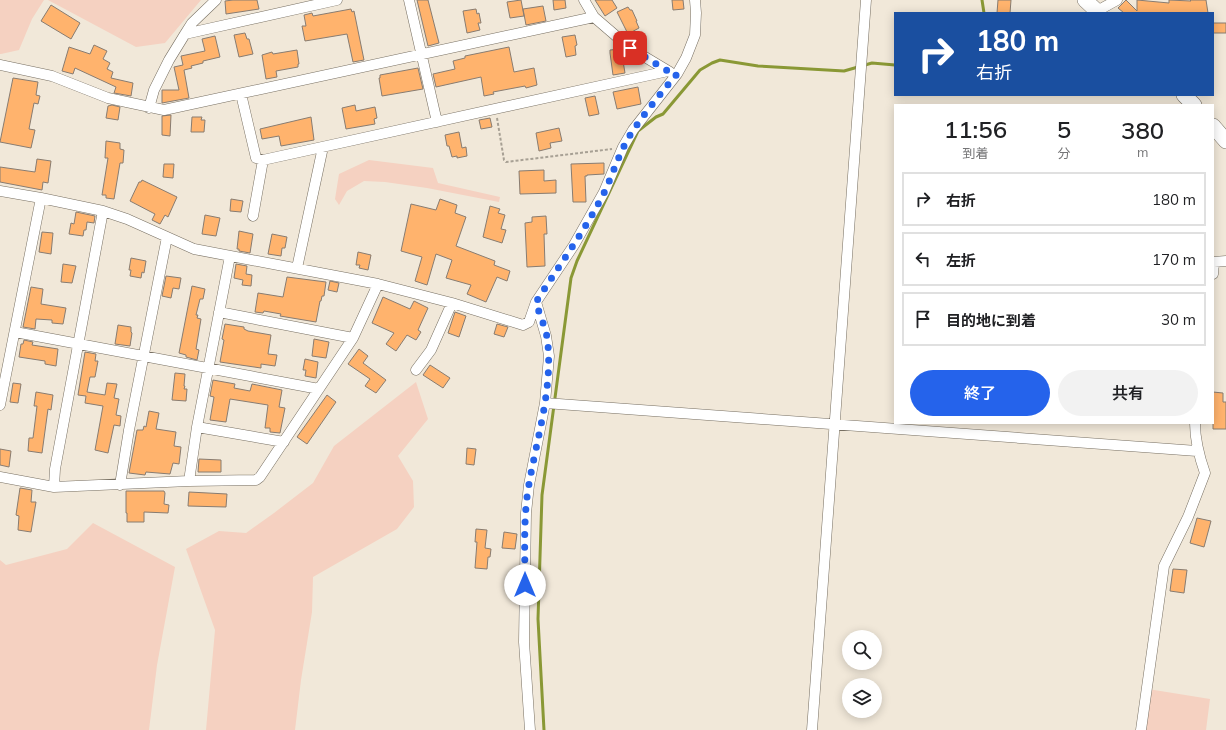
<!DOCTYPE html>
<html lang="ja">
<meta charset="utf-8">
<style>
:root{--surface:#fff;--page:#f2f2f2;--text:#202124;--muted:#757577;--line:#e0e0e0;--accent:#2563eb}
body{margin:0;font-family:Mulish,"Noto Sans JP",sans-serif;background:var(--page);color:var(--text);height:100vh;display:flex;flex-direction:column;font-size:15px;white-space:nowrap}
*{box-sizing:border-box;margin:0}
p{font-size:13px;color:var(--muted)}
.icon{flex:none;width:22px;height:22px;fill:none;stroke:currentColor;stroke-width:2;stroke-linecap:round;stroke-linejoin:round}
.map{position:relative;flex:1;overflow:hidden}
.panel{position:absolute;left:894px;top:104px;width:320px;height:320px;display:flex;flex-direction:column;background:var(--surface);border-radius:0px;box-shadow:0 2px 10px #0003}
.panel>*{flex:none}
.hud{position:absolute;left:894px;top:12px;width:320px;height:84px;border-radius:0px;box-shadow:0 2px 10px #0003;background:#1a4fa0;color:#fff;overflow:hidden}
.controls{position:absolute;left:842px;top:630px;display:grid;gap:8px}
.controls a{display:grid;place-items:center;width:40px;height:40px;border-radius:50%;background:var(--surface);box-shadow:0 2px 10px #0003;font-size:20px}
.pin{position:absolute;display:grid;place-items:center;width:34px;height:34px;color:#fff;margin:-17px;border-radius:8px;box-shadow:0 2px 6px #0006}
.me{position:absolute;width:44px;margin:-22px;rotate:0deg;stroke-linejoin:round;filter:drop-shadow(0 0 3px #0008)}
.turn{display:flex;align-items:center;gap:14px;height:84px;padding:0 16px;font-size:18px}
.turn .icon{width:52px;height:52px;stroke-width:2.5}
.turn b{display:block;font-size:28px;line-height:34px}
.eta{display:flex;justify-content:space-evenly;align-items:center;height:68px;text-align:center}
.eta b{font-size:24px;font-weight:600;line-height:28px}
.action{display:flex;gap:8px;margin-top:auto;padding:8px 16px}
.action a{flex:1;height:46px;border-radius:24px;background:var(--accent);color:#fff;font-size:16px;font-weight:600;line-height:46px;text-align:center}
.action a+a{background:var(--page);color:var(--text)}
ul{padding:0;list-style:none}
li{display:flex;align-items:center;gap:12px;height:54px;margin:0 8px 6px;padding:0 8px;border:2px solid var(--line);border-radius:0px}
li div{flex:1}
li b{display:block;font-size:15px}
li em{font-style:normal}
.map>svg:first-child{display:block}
.green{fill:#f5d1c1}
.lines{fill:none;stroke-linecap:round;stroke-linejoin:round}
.stream{stroke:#8a9835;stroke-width:3}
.building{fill:#ffb36d;stroke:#887c71}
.minor-casing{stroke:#776f62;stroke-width:11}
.highway-casing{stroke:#776f62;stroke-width:16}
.path{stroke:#a7a094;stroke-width:2;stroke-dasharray:3 2;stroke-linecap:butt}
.minor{stroke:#fff;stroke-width:10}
.highway{stroke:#fff;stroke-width:15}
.route{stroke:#2563eb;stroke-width:7;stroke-dasharray:0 12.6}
</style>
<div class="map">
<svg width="1226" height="730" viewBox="0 0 1226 730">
<rect width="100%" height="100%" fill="#f1e8d9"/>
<path class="green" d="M0 0H44L32 19 19 50 1 54H0Z
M48 0H201L165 43 136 47Z
M369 160 433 168 438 183 500 197 499 202 427 188 385 182 364 181 347 191 339 205 335 199 339 174Z
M416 382 428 419 398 456 413 481 414 507 397 529 313 577 312 612 301 680 295 730H206L215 630 186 549 219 531 246 533 274 513 313 483 334 446Z
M93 523 175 567 157 665 149 730H0V560L6 565 67 549Z
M1148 689 1210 699 1206 730H1143Z"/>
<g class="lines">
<path class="stream" d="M982 0 984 13
M544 730 538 619 542 495 571 278 577 261 638 131 656 117 663 114 700 70 712 63 720 60 758 66 844 71 872 63 895 65"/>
</g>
<path class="building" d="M233 0H257L259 9 226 14 225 1Z
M417 0H428L439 43 428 46Z
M521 0 524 16 510 18 507 2Z
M553 0H565L566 8 554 10Z
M595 0H612L617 8 605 16Z
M672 0H683L684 9 673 10Z
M998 0H1011L1010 13H997Z
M1126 0 1137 11V0L1169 3V0L1191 1 1190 0H1206L1208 13H1124L1118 8Z
M51 5 80 23 71 39 41 21Z
M543 6 546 21 526 25 523 9Z
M628 7 630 10H632L637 21H636L639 28 628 34 617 12Z
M351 9 352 12 354 11 364 60 353 62 347 34 305 41 302 26H306L304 15 312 13 313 16Z
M476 9 477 14 479 13 481 23H478L480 30 467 33 463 11Z
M1213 23H1226V33H1213Z
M245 33 247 39H249L253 54 239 57 234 35Z
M575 35 577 45 575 46 576 55 566 57 562 37Z
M215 36 220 57 203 61V63L191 66 192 68 184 70 189 98 162 103V90H179L174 67 183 65 181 56 205 51 202 39Z
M94 45 107 51 103 59 110 63 107 69 113 72 111 78 133 83 131 96 114 93 116 87 75 68 73 74 62 71 69 47 90 54Z
M509 47 514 72 534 68 537 85 526 88 525 86 493 92 494 94 484 96 481 77 436 87 433 74 455 69 453 61 465 58V56Z
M621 49 625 73 613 75 610 53V50Z
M297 50 299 64H298V67L276 71 277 77 266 79 262 55 272 52 273 54Z
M418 68 423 89 382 96 379 78H380V75Z
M13 78 38 82 36 95 40 96 38 104 34 103 29 129 35 130 31 148 0 142Z
M638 87 641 104 617 109 613 92Z
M595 96 599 114 589 116 585 98Z
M112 105 120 107 118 120 106 118 108 106Z
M355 105 356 111 375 107 377 118 374 119 375 124 346 129 342 108Z
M171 115 170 136 162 135V116Z
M192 117H202L201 120H205L204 132H191Z
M311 117 314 140 281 146 279 136 262 139 260 129Z
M490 118 492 127 481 129 479 120Z
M559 128 562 141 550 143 551 148 539 151 536 133Z
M459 132 462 148 466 147 467 156 457 158V156L452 157 449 146H447L445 135Z
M106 141 120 143V149L124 150 123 163H120L114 199 106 198V195H102L108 158H105Z
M37 159 51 161 48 183 43 182 42 190 0 182V167L35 172Z
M604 163V174L587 175V176H585L586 202H573L571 164Z
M164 164H174L173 178 163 177Z
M544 170V181L556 180V193L520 194 519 171Z
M142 180 177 197 168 217 165 215 160 224 152 220 155 214 130 201 139 182H141Z
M231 199 243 201 241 212 230 211Z
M440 199 457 205 455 213 466 217 456 246 495 261 494 265 510 271 507 281 497 277 486 302 467 294 471 285 446 278 452 260 436 254 427 285 415 281 422 257 401 251 411 204 436 210Z
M490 206 500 209 498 213 505 215 501 229 506 230 502 243 483 237Z
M76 212 95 216 94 223 87 222 86 230H84L83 236 69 234 71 223 74 224Z
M205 215 220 218 216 236 202 234Z
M546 216 547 234H544L545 266 527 267 525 223 532 222V217Z
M239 231 253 234 250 253 239 251V249H237Z
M42 232 53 233 51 254 39 252Z
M272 234 287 237 285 248H282L281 256 268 254Z
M358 252 371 255 368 270 359 268 360 265H356Z
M131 258 146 261 144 273 142 272 141 278 130 276 131 270H129Z
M63 264 76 266 72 283 61 282Z
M236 264 247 266 246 274 252 275 251 286 242 285 243 280 234 278Z
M166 276 181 278 179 289 173 288 171 298 162 296Z
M287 277 326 282 324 296H322L321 301H320L316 322 280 316 281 314 264 311 263 313 255 312 258 293 283 297Z
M330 281 339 283 337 292 328 290Z
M192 286 205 289 203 299H200L196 315H198L197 318 201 319 196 349 199 350 197 360 186 357V355L179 353Z
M31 287 43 289 41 304 66 308 63 324 52 323V320L36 319 35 329 23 327Z
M383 297 410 309 414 301 428 308 418 330 421 332 416 340 407 335 396 351 386 344 394 333 372 323Z
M455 312 466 316 459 337 448 333Z
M225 324 244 327V329L248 331 271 335 268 354 277 355 275 366 261 364V368L220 362 224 340 222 339Z
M497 324 508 327 504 337 494 334Z
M118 325 131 327V332L132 333 130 346 115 344Z
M314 339 329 342 326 358 312 356Z
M24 340 33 342 32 345 58 349 56 366 45 364V361L19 357 21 344H23Z
M359 349 368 356 363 363 386 380 376 393 365 386 370 379 348 364Z
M85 352 96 354 95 361H98L95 377H90L87 392 105 395 107 383 117 384 114 398 119 399 116 415 121 416 120 426 114 425 108 453 95 450 103 406 85 403 86 396 78 395Z
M305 359 318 362 316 378 305 376 306 370H303Z
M430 365 450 378 443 388 423 375Z
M175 373 185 374 184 386H185L184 389H187L186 401 172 400Z
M213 380 235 384 234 388 250 391 252 384 282 390 279 407 285 408 280 433 270 432V428H265L268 405 230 399 226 422 210 420 214 397 210 396Z
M13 383 21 384 18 403 10 402Z
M36 392 53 395 51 410 48 409 42 453 28 451 29 438H33L37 406H34Z
M1213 392 1223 393V402H1226V429H1213Z
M327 395 336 402 307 444 297 437Z
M149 411 159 413 156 429 176 432 174 446 181 447 179 464 173 463 170 474 146 472 145 475 129 473 137 430H143L144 426 146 427Z
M467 448 476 449 474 465 466 464Z
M0 449 11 451 9 467 0 465Z
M199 459 221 460V472H198Z
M20 488 32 490 31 502H36L31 532 18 530 19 516 16 515Z
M126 491H164L165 493 164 504 169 505 168 513 144 512V522H127V513H126Z
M189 492 227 494 226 507 188 506Z
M1197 518 1211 521 1204 547 1190 543Z
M476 529 487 530 485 548 491 549 490 557H488L487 569 475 568 477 542H475Z
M504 532 517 534 515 549 502 548Z
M1173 569 1187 570 1184 593 1170 591Z"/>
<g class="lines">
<g class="minor-casing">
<path id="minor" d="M409 0 437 122
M584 0 594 17 630 48 670 72
M1097 11 1117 0
M185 34 337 0
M0 65 52 76 108 98 164 110 594 17
M241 94 256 158 263 160 668 71
M149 108 154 90 169 60 185 34 192 23 216 0
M0 191 41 198
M253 216 263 160
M297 268 323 147
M1213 274 1214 262 1226 261
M219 312 353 338
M15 332 319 389
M416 370 431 350 452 303
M545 403 1197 451
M0 405 41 198 103 211 127 219 194 249 378 284 452 303 523 325 529 322 536 302 574 245 604 192 623 147 633 130 677 74 686 58 695 35 696 13 695 0
M197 427 284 442
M0 477 54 487 189 481 256 480 260 477 353 338 378 284
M189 481 197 427 230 256
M120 485 129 430 167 237
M54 487 55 469 103 211
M530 730 524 642 526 513 529 485 545 403 549 356 546 336 536 302
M812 730 866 0
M1141 730 1164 566 1188 517 1205 473C1199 456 1195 441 1195 423"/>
</g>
<g class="highway-casing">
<path id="highway" d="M1085 0 1099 13
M1184 95 1194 105
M1213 126 1226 141"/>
</g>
<path class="path" d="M497 118 504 160 506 162 612 149"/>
<use href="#minor" class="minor"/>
<use href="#highway" class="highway"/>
</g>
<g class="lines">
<path class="route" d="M525 585C525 551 523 517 529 484 537 438 554 384 547 337 545 326 539 314 536 302 559 266 584 232 604 193 614 172 620 149 634 129 647 110 662 92 677 74L668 71 630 48"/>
</g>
</svg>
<div class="controls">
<a><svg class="icon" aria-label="search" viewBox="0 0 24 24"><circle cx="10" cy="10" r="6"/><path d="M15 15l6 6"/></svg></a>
<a><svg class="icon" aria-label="layers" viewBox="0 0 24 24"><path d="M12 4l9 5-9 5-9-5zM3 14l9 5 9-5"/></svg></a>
</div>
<div class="pin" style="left:630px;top:48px;background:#d93025"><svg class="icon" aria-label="arrive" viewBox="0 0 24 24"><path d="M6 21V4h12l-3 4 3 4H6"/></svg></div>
<svg class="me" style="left:525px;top:585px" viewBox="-20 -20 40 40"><circle r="19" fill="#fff"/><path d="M0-13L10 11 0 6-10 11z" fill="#2563eb"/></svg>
<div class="hud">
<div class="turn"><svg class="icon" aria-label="right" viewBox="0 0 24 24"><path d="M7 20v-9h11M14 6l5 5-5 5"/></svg><div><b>180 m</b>右折</div></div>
</div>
<section class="panel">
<div class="eta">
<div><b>11:56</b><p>到着</p></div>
<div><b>5</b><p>分</p></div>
<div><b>380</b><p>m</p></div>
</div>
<ul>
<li><svg class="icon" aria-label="right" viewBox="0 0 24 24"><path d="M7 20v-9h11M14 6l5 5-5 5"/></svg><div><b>右折</b></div><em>180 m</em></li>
<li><svg class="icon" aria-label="left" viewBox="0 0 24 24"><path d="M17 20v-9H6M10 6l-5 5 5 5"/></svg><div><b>左折</b></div><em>170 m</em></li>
<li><svg class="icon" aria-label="arrive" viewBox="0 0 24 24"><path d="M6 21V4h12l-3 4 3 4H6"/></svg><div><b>目的地に到着</b></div><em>30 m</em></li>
</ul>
<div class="action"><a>終了</a><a>共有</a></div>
</section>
</div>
